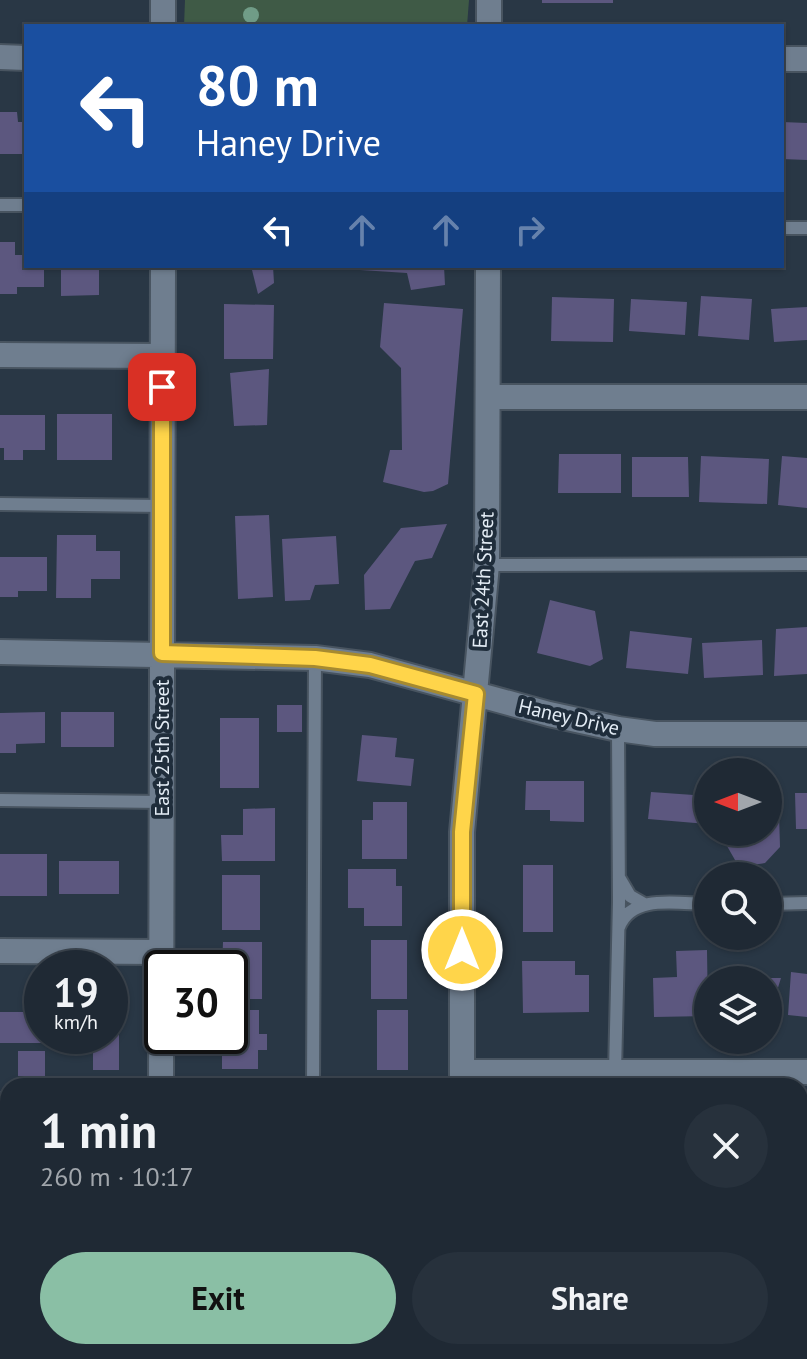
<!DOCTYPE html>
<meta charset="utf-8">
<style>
:root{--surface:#1f2934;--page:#27313c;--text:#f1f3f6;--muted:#a1a6ac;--line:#3c454f;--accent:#8abfa5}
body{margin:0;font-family:"PT Sans",sans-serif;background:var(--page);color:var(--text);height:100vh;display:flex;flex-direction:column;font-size:30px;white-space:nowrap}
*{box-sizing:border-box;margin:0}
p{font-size:26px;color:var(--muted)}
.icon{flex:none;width:44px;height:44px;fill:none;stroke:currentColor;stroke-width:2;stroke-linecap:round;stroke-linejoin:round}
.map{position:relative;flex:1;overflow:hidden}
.drawer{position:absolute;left:0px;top:1078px;width:808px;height:282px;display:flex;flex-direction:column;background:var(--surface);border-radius:24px 24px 0 0;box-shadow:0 2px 6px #0004,0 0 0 2px var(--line)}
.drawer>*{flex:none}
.guide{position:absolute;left:24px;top:24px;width:760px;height:244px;border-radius:0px;box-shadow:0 2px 6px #0004,0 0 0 2px var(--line);background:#1a4fa0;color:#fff;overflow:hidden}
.needle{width:52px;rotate:270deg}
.tools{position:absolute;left:694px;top:758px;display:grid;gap:16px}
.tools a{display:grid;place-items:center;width:88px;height:88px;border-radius:50%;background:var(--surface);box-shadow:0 2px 6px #0004,0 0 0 2px var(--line);font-size:40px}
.speed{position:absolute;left:24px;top:950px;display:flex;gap:16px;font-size:40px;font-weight:700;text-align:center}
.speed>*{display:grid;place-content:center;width:104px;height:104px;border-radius:50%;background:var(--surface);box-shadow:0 2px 6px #0004,0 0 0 2px var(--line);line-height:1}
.speed small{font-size:20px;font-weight:400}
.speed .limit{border:4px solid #111;border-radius:12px;background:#fff;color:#111}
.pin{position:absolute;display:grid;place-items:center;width:68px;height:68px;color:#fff;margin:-34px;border-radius:16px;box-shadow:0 4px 12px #0006}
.me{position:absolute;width:88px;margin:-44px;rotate:0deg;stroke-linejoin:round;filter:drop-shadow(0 0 6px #0008)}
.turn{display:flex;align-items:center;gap:28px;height:168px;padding:0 40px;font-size:36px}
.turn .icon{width:104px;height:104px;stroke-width:2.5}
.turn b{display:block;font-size:56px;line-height:68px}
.lanes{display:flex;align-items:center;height:76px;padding:0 40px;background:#0003;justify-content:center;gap:40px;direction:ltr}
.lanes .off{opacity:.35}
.round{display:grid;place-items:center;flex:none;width:84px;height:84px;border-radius:42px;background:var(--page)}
.head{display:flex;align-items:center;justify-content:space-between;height:136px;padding:0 40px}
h1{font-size:48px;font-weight:600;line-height:60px}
.primary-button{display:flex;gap:16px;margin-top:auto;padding:16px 40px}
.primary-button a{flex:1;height:92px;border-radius:48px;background:var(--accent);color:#111;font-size:32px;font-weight:600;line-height:92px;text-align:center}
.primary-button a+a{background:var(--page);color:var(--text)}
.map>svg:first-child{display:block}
.green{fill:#3f5a46}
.building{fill:#5c577f}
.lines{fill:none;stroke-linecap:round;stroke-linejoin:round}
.lane-casing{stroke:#485460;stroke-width:16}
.street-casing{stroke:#485460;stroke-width:28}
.lane{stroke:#6f7e8f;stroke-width:12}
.street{stroke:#6f7e8f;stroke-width:24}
.tree{fill:#709c87}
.route-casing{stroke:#a68a30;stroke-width:20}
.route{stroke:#ffd54a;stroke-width:14}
.labels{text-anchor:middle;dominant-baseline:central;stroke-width:8;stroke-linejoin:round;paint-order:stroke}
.street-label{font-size:20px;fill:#e3ecf5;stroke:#1f2d3b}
</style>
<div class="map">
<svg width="807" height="1359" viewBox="0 0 807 1359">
<rect width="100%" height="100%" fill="#293745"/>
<path class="green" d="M185 0H469L467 26H184Z"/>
<path class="building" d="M542 0H613V3H542Z
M0 112H17L18 122H26V154H0Z
M782 122 807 123V160L782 159Z
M0 242H15V255H26V266H44V287H17V294H0Z
M61 266H99V295L61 296Z
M251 266H273L274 283 258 294Z
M361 266H444L445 285 411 290 407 273 360 270Z
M701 296 752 299 749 340 698 336Z
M552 297 614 299 613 342 551 341Z
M631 299 687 302 685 335 629 331Z
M384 303 463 309 448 484 433 491 424 492 383 482 390 450H402L401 368 380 347Z
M224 304 274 305 273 359H224Z
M807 307V340L774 342 771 309Z
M269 369 267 425 234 426 230 373Z
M57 414H112V460H57Z
M0 415H45V450H23V460H4V448H0Z
M559 454H621V493H558Z
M701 456 769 459 767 504 699 502Z
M782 456 807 458V508L778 505Z
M632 457H688L689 497H632Z
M269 515 273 597 238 599 235 516Z
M447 524 432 558 415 561 390 609 365 610 364 575 401 528Z
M57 535H96V551H120V579H91V598H56Z
M336 536 339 584 315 585 310 600 285 601 282 539Z
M0 557H47V591H18V597H0Z
M550 600 595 611 603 659 590 666 537 653Z
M807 627V674L774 676 776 629Z
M630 631 692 638 688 674 626 668Z
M762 640 763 675 704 678 702 643Z
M277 705H302V732H277Z
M45 712V743L16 744V753H0V713Z
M61 712H114V747H61Z
M220 718H259V788H220Z
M362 735 397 738 395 757 414 759 411 786 357 781Z
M526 781H584V822L550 821V810H525Z
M651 792 708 796 707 824 648 819Z
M795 793H807V829H796Z
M373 802H407V859H362V820H373Z
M275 808V861H222L221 835H243V809Z
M779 813 780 847 765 863 739 867 727 846 726 832H768V814Z
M0 854H47V896H0Z
M59 861H119V894H59Z
M523 865H553V932H523Z
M348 869H396V886H402V926H364V908H348Z
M222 875H260V930H222Z
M371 940H407V999H371Z
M223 942H262V999H230V968H222Z
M707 950 708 1016 654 1017 653 978 677 977 676 951Z
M522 961H575V975H589V1012L523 1013Z
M791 972 807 974V1017L788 1015Z
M768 978H781L771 1010H768Z
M110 1010H119V1070H93V1046H57V1036H110Z
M230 1010H259V1034H267V1050H258V1069H222V1036H230Z
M377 1010H408V1070H377Z
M0 1012H42V1036H47V1043H0Z
M18 1051H45V1076H18Z
M378 1079H407V1086H378Z
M222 1080H257V1086H222Z
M800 1126H803L807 1187 800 1185Z
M0 1161H8V1194H0Z
M0 1313H8V1342H0Z
M220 1352H280V1359H220Z
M359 1352H380L377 1359Z
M402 1352H449L460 1359H398Z"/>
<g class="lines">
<g class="lane-casing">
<path id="lane" d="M0 205H26
M782 228H807
M0 504 162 506
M487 565 807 564
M0 800 162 802
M620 879 630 896 644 904
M768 904 807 903
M619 927C632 893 679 904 708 904
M615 1072 619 902 618 729
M313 1086 315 658
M0 1099H8
M800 1225 807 1226
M313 1352 314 1359"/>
</g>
<g class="street-casing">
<path id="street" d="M163 26V0
M489 26V0
M0 57 26 58
M782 59H807
M0 355 162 356
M488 397H807
M0 652 315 658 370 665 549 714 618 729 655 734H807
M0 951 161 952
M462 1072H807
M161 1086 163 266
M462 1086V832L487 565 488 266
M0 1247H8
M555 1352 567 1359
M161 1359V1352"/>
</g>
<use href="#lane" class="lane"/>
<use href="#street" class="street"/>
</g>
<circle class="tree" cx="251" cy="15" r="8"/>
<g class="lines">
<g class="route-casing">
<path id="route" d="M162 387V653L315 658 370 665 476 694 462 832V950"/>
</g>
<use href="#route" class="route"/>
</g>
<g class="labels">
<g class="street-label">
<text transform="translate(483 580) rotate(-87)">East 24th Street</text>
<text transform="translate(569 717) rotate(13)">Haney Drive</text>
<text transform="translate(162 748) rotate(-90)">East 25th Street</text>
</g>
</g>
</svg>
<div class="tools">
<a><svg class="needle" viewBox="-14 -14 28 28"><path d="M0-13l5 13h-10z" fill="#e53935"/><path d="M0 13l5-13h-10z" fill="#a1a6ac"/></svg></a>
<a><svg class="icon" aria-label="search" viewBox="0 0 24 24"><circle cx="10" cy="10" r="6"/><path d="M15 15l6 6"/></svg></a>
<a><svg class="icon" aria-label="layers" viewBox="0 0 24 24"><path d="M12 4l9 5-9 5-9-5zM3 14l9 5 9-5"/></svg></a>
</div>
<div class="speed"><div>19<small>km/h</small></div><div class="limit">30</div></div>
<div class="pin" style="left:162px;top:387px;background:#d93025"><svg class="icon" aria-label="arrive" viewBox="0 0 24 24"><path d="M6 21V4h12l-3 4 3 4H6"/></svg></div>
<svg class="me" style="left:462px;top:950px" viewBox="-20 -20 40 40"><circle r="17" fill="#ffd54a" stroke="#fff" stroke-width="3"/><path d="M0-11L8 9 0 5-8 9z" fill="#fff"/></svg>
<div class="guide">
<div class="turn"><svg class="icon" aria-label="left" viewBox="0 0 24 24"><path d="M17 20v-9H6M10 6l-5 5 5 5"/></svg><div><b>80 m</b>Haney Drive</div></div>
<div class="lanes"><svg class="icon" aria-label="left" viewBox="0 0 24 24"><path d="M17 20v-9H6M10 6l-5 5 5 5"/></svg><svg class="icon off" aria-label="ahead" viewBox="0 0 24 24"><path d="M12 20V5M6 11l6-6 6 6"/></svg><svg class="icon off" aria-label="ahead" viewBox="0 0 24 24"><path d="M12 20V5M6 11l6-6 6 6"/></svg><svg class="icon off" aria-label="right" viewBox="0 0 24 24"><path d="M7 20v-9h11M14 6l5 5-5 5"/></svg></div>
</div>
<section class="drawer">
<div class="head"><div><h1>1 min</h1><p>260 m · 10:17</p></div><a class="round"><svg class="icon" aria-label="close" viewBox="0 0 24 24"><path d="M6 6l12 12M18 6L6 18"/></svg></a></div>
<div class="primary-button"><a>Exit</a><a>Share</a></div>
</section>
</div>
